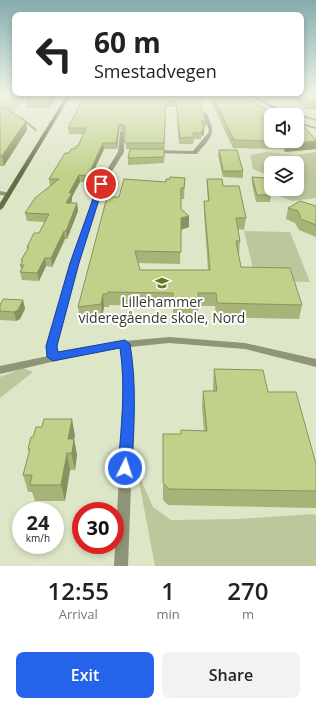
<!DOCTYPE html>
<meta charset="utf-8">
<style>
:root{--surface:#fff;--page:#f2f2f2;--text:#222;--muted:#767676;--accent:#2563eb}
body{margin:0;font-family:"Open Sans",sans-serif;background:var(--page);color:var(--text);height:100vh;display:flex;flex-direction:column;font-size:15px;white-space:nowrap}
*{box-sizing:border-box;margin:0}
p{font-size:13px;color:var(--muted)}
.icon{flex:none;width:22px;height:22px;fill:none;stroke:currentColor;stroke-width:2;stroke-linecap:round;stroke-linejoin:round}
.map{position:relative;height:566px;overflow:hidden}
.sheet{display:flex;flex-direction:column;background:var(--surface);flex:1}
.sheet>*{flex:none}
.guide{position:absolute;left:12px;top:12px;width:292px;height:84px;border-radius:8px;box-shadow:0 2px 6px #0003;background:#fff;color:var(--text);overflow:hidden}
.tools{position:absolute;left:264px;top:108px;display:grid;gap:8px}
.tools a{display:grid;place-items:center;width:40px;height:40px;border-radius:8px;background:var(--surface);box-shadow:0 2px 6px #0003;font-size:20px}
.speed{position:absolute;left:12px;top:502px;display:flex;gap:8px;font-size:20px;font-weight:700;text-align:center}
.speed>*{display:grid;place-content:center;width:52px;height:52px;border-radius:50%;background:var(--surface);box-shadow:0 2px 6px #0003;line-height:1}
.speed small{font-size:10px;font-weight:400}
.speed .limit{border:6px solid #d22;background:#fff;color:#111}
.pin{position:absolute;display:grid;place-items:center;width:34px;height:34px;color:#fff;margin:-17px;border:2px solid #fff;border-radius:50%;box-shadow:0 1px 4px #0007}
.me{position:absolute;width:44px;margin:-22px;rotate:4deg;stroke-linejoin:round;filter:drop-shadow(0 0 3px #0008)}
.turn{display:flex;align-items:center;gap:14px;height:84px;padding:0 16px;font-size:18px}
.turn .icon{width:52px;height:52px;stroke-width:2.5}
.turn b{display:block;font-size:28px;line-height:34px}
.eta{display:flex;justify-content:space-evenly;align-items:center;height:68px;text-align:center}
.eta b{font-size:24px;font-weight:600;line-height:28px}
.action{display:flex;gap:8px;margin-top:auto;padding:8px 16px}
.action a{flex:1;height:46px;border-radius:8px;background:var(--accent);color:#fff;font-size:16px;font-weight:600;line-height:46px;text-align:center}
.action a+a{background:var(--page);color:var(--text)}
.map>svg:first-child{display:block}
.green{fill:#bdc79c}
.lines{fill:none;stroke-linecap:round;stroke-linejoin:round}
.stream{stroke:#909d59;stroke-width:2}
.minor{fill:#8e9578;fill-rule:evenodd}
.tertiary{fill:#8e9578;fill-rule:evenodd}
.secondary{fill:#666f44;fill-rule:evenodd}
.wall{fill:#a7b477}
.shaded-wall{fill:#889261}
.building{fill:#c2d18a;stroke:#889261}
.route{fill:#2563eb;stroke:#184099}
.labels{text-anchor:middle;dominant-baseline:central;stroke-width:4;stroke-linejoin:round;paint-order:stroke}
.poi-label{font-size:14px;fill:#36392d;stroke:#fff}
</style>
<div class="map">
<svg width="316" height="566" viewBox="0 0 316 566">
<rect width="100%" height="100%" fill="#dee6c8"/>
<path class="green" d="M0 93H30L14 110 17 119 0 114Z
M266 152 295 155 316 152V198L292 201 277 195 274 189H297V163H271V184L266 174 253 169 250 155Z
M244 231 290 232 310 282 256 281Z
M23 368 33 372 0 398V377Z
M137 471 153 507 171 520 239 519 314 514 316 516V566H155Z"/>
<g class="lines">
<path class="stream" d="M21 118 36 130"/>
<path class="minor" d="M202 113H206C209 117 209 120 211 124 216 137 204 144 197 154L152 153 151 152 154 150 193 151 208 133 209 130Z
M297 122 316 127V129L297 124Z
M122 131 124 132V152L104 184 100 194 79 263 57 346V354L94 346 125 341 169 337 245 343 316 359V367L245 349 169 343 130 347 133 375 134 406 128 566H114L123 406V375L121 348 94 352 0 374V366L48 356 47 346 71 263 94 194 98 184 118 152 120 132Z
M0 191 10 193 11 194 8 196 0 195Z"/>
<path class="tertiary" d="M249 93 276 107 316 119V121L274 109 243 93Z"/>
<path class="secondary" d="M68 93H72L3 208 0 210V203Z"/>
</g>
<path class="wall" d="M33 93H58L49 108H27L26 103Z
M86 93H200L202 112 206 121V127H204V135L201 136V139H194L193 144H179L176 107H166L164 163 128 165V158L143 149H126L125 132 119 130 117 149H104L88 183 80 182 72 197V200L71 203H77L78 211 67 239H65L52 267 46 266 39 281 22 280 20 272 21 270 20 265 22 263 21 260 27 250V247L39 233 45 222 27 221 25 213 50 186 49 179 69 153 78 146 83 134H69L68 128Z
M207 93H238L316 140V149L285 152 283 149 233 148Z
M316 93V111L313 109H305L296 101 297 94Z
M0 107 26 121 27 130 4 166H0Z
M219 150 243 171V178L223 177 218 155Z
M252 177 271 195 270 202H256L252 184Z
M185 178 184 199H181V209L189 227 181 230 180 264 138 263 140 270H208L204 213V201H208L207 190V179L223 186 246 218 244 230 238 229 240 241 239 253H238L241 267 302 305 299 319 216 317 215 306H198V318L173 316V306L109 305V307H104L102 318 80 320 78 307 119 197 166 182 170 179Z
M316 206V237L299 230 295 223 286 219 288 208Z
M23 300 25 309 20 319 16 321 0 320V305Z
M214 369 268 392 316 464V508L168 505 163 500V434H181V430L204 431 202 407 203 391H213V386Z
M75 436 74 439 77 455 75 470H70L65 501H35L32 492H28L23 475 29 453 28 449Z"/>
<path class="shaded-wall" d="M54 93H58L49 108V103Z
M26 121 27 130 4 166 2 156Z
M119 124V130L117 149 116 143Z
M204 129V135L201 136V139L202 130Z
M316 141V149L285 152 286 144Z
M103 143 104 149 88 183V176Z
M79 175 80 182 72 197V200L67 211 66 203 69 193Z
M77 203 78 211 67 239 66 231Z
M189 216V227L180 230 181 218Z
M64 231 65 239 52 267 51 258Z
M45 258 46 266 39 281 37 273Z
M103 294 104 307 102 318 101 304Z
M23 300 25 309 20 319 16 321 14 312Z
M72 419 75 436 74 439 77 455 75 470 68 439Z
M67 453 70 470 65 501 61 485Z"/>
<path class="building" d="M33 93H54L49 103H26Z
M86 93H200L203 106 201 108 206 121H202L204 129 202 130 201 133H193L194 137 180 138 176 101 166 102 164 143H125V126L119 124 116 143H103L88 176 79 175 69 193H72L66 203H77L66 231H64L51 258H45L37 273 20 272 24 265H20L23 261 21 260 29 247H27L34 233H39L49 214 25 213 35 198 59 179H49L65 153H69L71 149H75L76 146H78L86 128H68Z
M211 93H238L249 100 255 101 257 105 280 115H271V141L234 140Z
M316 93V103L315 102H307L297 94Z
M0 107H2L26 121 2 156H0Z
M297 119 316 140V141L286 144 284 141H278H297Z
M130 149H164V157L128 158Z
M219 150H237L243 171H223Z
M170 177 185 178 184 188H181V209L189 216 181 218V252L135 251 140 270H210L204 201H209L207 179H222L223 186H239L246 218H236L240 241H236L241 267 290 268 302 305 217 303 216 293H198L199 305 173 303V293L108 292V294H103L101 304 78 307 107 197H119L124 179 166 182V179H170Z
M252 177 264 178 267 180 271 195H257Z
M300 201 316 206V225L301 219 298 211 288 208Z
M3 299 23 300 18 310 14 312 0 311V305Z
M214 369 263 370 268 392H296L316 464V491L169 489 163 483V434H181V430L207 431 203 391H217Z
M44 419H72L68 439H74L72 453H67L61 485H30L32 475H23L30 449H28L31 437H33L36 427H42Z"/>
<linearGradient id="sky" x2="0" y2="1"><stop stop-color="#85abaf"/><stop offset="0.54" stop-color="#f0f4e6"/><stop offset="1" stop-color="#f0f4e6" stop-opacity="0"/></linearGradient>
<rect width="316" height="173" fill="url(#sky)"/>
<path class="route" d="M99 182 104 184 79 263 57 346 58 352 125 340 130 344C137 385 134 426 132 468L130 473 125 475 120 473 118 468C121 428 126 388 120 348L53 361 47 357 46 346 70 263Z"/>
<defs>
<g id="school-bare" transform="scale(1.08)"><path d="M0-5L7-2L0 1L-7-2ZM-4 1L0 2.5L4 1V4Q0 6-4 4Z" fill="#687622" stroke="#fff" stroke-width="2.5" paint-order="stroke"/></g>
</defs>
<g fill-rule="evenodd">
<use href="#school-bare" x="162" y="283"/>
</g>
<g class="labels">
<g class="poi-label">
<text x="162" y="301">Lillehammer<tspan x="162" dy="16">videregående skole, Nord</tspan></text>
</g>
</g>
</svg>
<div class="tools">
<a><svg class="icon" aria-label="sound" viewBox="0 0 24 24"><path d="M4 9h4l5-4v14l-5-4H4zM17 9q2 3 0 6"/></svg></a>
<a><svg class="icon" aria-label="layers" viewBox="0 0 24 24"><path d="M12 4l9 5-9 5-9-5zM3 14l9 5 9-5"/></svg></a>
</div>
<div class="speed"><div>24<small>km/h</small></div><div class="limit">30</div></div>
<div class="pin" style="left:101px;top:184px;background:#d93025"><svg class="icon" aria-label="arrive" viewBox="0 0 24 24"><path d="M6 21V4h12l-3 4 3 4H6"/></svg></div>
<svg class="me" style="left:125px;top:468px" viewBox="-20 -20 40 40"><circle r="17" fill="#2563eb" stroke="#fff" stroke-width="3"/><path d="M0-11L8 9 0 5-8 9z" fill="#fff"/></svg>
<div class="guide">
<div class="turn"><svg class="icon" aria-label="left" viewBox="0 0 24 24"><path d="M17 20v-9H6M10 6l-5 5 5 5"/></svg><div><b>60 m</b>Smestadvegen</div></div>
</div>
</div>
<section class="sheet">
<div class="eta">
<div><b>12:55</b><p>Arrival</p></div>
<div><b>1</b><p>min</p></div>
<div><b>270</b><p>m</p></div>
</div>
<div class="action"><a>Exit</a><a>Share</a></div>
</section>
